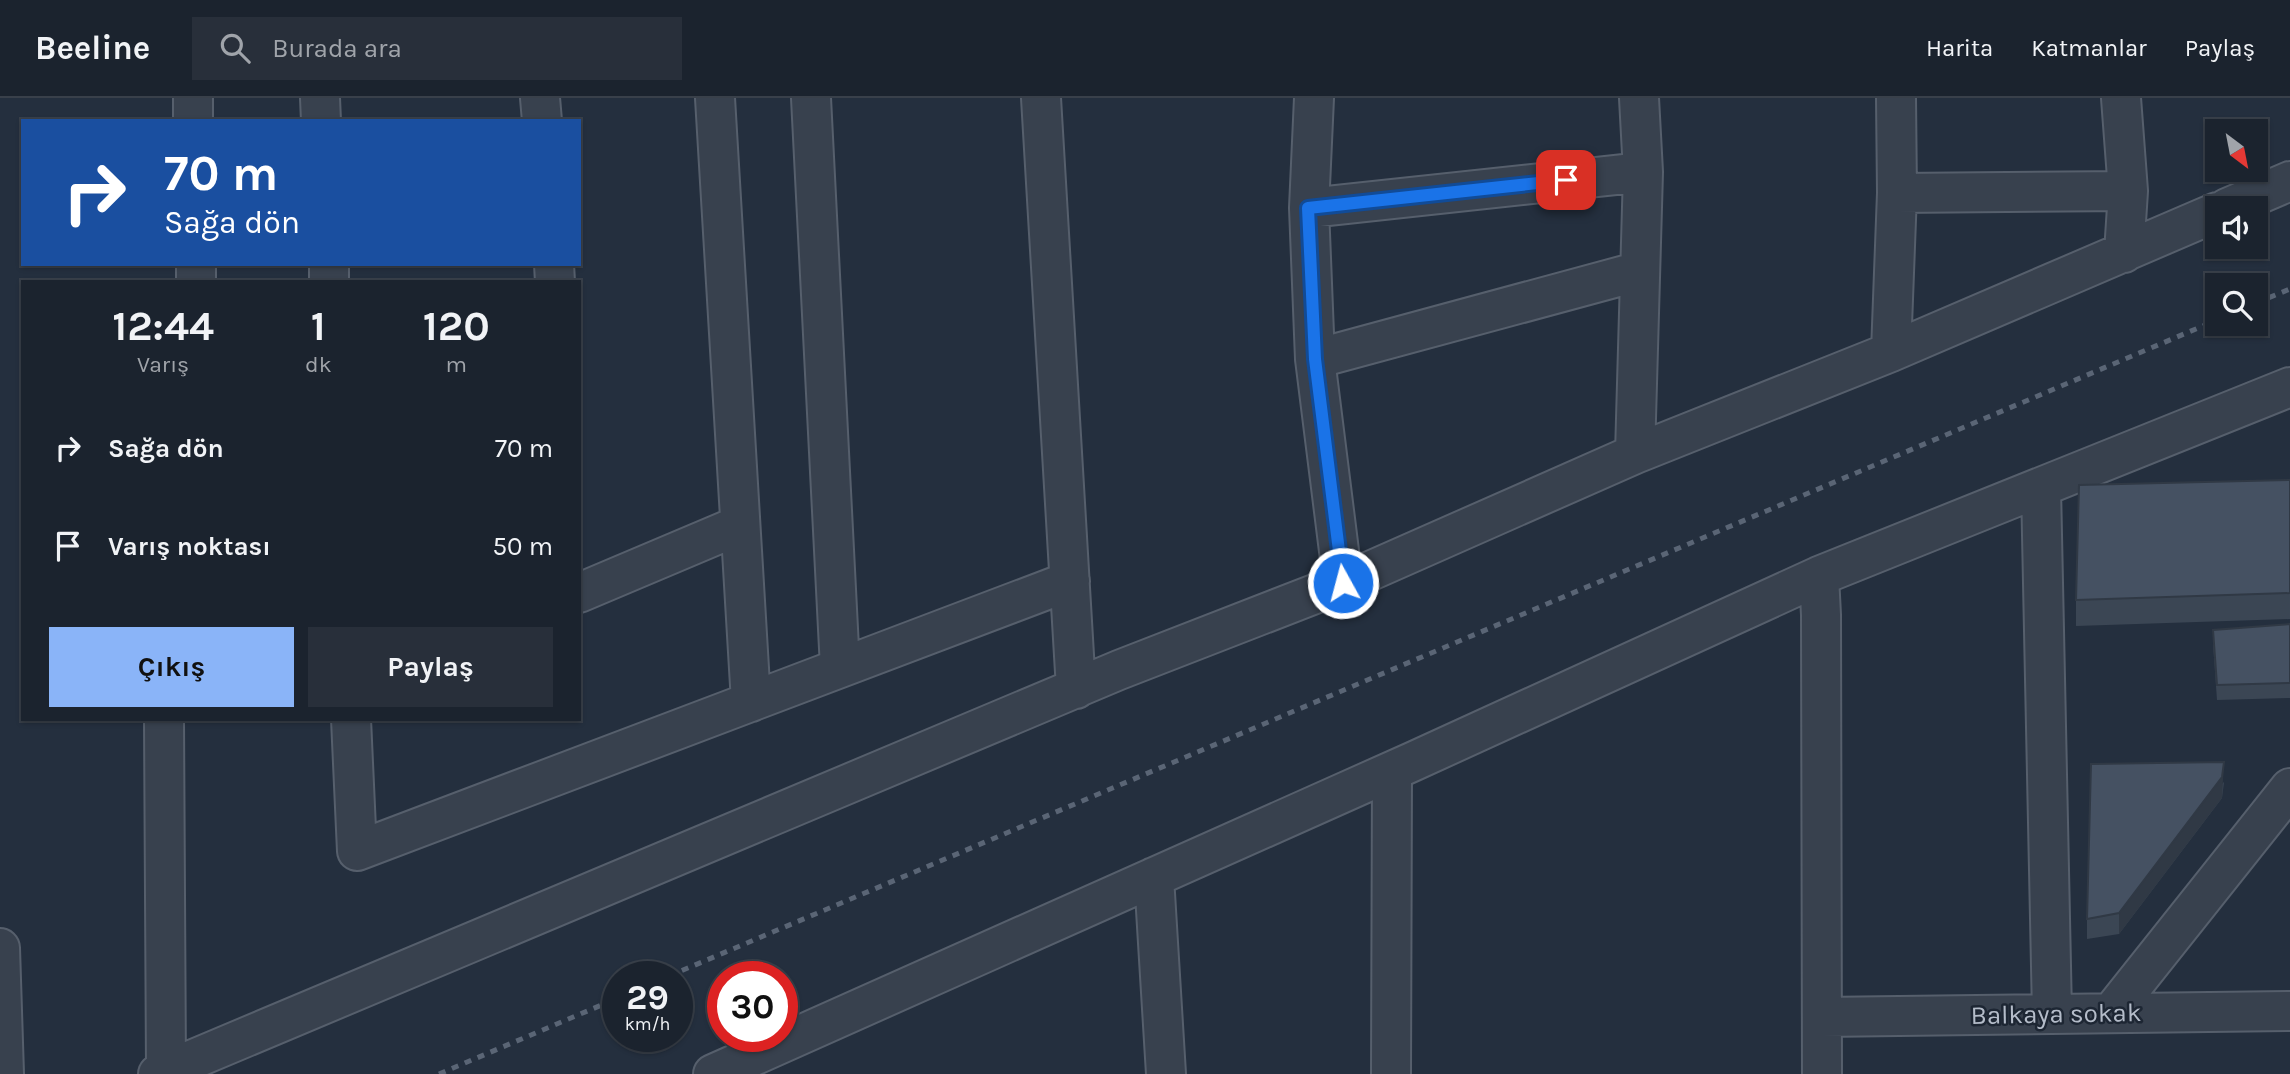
<!DOCTYPE html>
<html lang="tr">
<meta charset="utf-8">
<style>
:root{--surface:#1b232e;--page:#282f3a;--text:#f1f3f6;--muted:#a0a4aa;--line:#39404a;--accent:#8ab4f8}
body{margin:0;font-family:Karla,sans-serif;background:var(--page);color:var(--text);height:100vh;display:flex;flex-direction:column;font-size:26px;white-space:nowrap}
*{box-sizing:border-box;margin:0}
p{font-size:23px;color:var(--muted)}
.icon{flex:none;width:38px;height:38px;fill:none;stroke:currentColor;stroke-width:2;stroke-linecap:round;stroke-linejoin:round}
.map{position:relative;flex:1;overflow:hidden}
.panel{position:absolute;left:21px;top:182px;width:560px;height:441px;display:flex;flex-direction:column;background:var(--surface);border-radius:0px;box-shadow:0 2px 5px #0004,0 0 0 2px var(--line)}
.panel>*{flex:none}
.top-card{position:absolute;left:21px;top:21px;width:560px;height:147px;border-radius:0px;box-shadow:0 2px 5px #0004,0 0 0 2px var(--line);background:#1a4fa0;color:#fff;overflow:hidden}
.needle{width:46px;rotate:148deg}
.buttons{position:absolute;left:2205px;top:21px;display:grid;gap:14px}
.buttons a{display:grid;place-items:center;width:63px;height:63px;border-radius:0px;background:var(--surface);box-shadow:0 2px 5px #0004,0 0 0 2px var(--line);font-size:35px}
.speed{position:absolute;left:602px;top:863px;display:flex;gap:14px;font-size:35px;font-weight:700;text-align:center}
.speed>*{display:grid;place-content:center;width:91px;height:91px;border-radius:50%;background:var(--surface);box-shadow:0 2px 5px #0004,0 0 0 2px var(--line);line-height:1}
.speed small{font-size:18px;font-weight:400}
.speed .limit{border:10px solid #d22;background:#fff;color:#111}
.pin{position:absolute;display:grid;place-items:center;width:60px;height:60px;color:#fff;margin:-30px;border-radius:14px;box-shadow:0 4px 10px #0006}
.me{position:absolute;width:77px;margin:-38px;rotate:353deg;stroke-linejoin:round;filter:drop-shadow(0 0 5px #0008)}
.turn{display:flex;align-items:center;gap:24px;height:147px;padding:0 28px;font-size:32px}
.turn .icon{width:91px;height:91px;stroke-width:2.5}
.turn b{display:block;font-size:49px;line-height:60px}
.eta{display:flex;justify-content:space-evenly;align-items:center;height:119px;text-align:center}
.eta b{font-size:42px;font-weight:700;line-height:49px}
.cta{display:flex;gap:14px;margin-top:auto;padding:14px 28px}
.cta a{flex:1;height:80px;border-radius:0px;background:var(--accent);color:#111;font-size:28px;font-weight:700;line-height:80px;text-align:center}
.cta a+a{background:var(--page);color:var(--text)}
ul{padding:0;list-style:none}
li{display:flex;align-items:center;gap:21px;height:98px;padding:0 28px}
li div{flex:1}
li b{display:block;font-size:26px}
li em{font-style:normal}
header{display:flex;align-items:center;gap:42px;box-sizing:border-box;height:98px;padding:0 35px;background:var(--surface);border-bottom:2px solid var(--line)}
header strong{font-size:33px}
nav{display:flex;gap:38px;margin-inline-start:auto;font-size:24px}
.search{width:490px;height:63px;background:var(--page);display:flex;align-items:center;gap:18px;box-sizing:border-box;padding:0 24px;border-radius:0px;color:var(--muted);font-size:26px}
.map>svg:first-child{display:block}
.lines{fill:none;stroke-linecap:round;stroke-linejoin:round}
.minor-casing{stroke:#565f6c;stroke-width:42}
.minor{stroke:#38414e;stroke-width:38}
.rail{stroke:#5a6575;stroke-width:5;stroke-dasharray:7 7;stroke-linecap:butt}
.wall{fill:#3b4654}
.shaded-wall{fill:#303945}
.building{fill:#455162;stroke:#303945;stroke-width:2}
.route-casing{stroke:#114b97;stroke-width:18}
.route{stroke:#1a73e8;stroke-width:12}
.labels{text-anchor:middle;dominant-baseline:central;stroke-width:5;stroke-linejoin:round;paint-order:stroke}
.street-label{font-size:26px;fill:#b4bcc9;stroke:#1d2633}
</style>
<header>
<strong>Beeline</strong>
<div class="search"><svg class="icon" aria-label="search" viewBox="0 0 24 24"><circle cx="10" cy="10" r="6"/><path d="M15 15l6 6"/></svg>Burada ara</div>
<nav><a>Harita</a><a>Katmanlar</a><a>Paylaş</a></nav>
</header>
<div class="map">
<svg width="2290" height="976" viewBox="0 0 2290 976">
<rect width="100%" height="100%" fill="#242f3e"/>
<g class="lines">
<g class="minor-casing">
<path id="minor" d="M193 0V23
M320 0 321 23
M540 0 542 23
M715 0 751 604
M811 0 840 570
M1041 0 1076 591
M1314 0 1309 110 1315 261 1343 485
M2121 0 2128 93 2124 155
M1897 95 2128 93
M1309 110 1643 74
M2227 110 2290 83
M196 166V184
M329 166V184
M554 166 555 184
M1891 254 1897 95 1896 0
M1315 261 1640 173
M1635 356 1643 74 1639 0
M2041 389 2052 916
M1819 478 1821 517 1822 976
M579 495 740 427
M164 621 166 972
M351 621 357 753 1070 483
M1154 779 1166 976
M0 850 4 976
M2111 915 2290 690
M1822 919 2290 913
M158 976 1119 572 1343 485 1635 356 1891 254 2217 114
M713 976 1412 664 1819 478 2290 289
M1391 976 1392 673"/>
</g>
<use href="#minor" class="minor"/>
<path class="rail" d="M2256 205 2290 191
M669 878 2217 222
M439 976 618 900"/>
</g>
<path class="wall" d="M2290 382V521L2076 528V502Z
M2290 526V600L2217 602 2213 546V532Z
M2224 684 2222 700 2119 836 2087 841V821Z"/>
<path class="shaded-wall" d="M2224 664 2222 700 2119 836V815Z"/>
<path class="building" d="M2290 382V495L2076 502 2079 387Z
M2290 526V585L2217 587 2213 532Z
M2224 664 2222 679 2119 815 2087 821 2091 666Z"/>
<g class="lines">
<g class="route-casing">
<path id="route" d="M1343 485 1315 261 1308 110 1566 82"/>
</g>
<use href="#route" class="route"/>
</g>
<g class="labels">
<g class="street-label">
<text transform="translate(2056 916) rotate(-1)">Balkaya sokak</text>
</g>
</g>
</svg>
<div class="buttons">
<a><svg class="needle" viewBox="-14 -14 28 28"><path d="M0-13l5 13h-10z" fill="#e53935"/><path d="M0 13l5-13h-10z" fill="#a0a4aa"/></svg></a>
<a><svg class="icon" aria-label="sound" viewBox="0 0 24 24"><path d="M4 9h4l5-4v14l-5-4H4zM17 9q2 3 0 6"/></svg></a>
<a><svg class="icon" aria-label="search" viewBox="0 0 24 24"><circle cx="10" cy="10" r="6"/><path d="M15 15l6 6"/></svg></a>
</div>
<div class="speed"><div>29<small>km/h</small></div><div class="limit">30</div></div>
<div class="pin" style="left:1566px;top:82px;background:#d93025"><svg class="icon" aria-label="arrive" viewBox="0 0 24 24"><path d="M6 21V4h12l-3 4 3 4H6"/></svg></div>
<svg class="me" style="left:1343px;top:485px" viewBox="-20 -20 40 40"><circle r="17" fill="#1a73e8" stroke="#fff" stroke-width="3"/><path d="M0-11L8 9 0 5-8 9z" fill="#fff"/></svg>
<div class="top-card">
<div class="turn"><svg class="icon" aria-label="right" viewBox="0 0 24 24"><path d="M7 20v-9h11M14 6l5 5-5 5"/></svg><div><b>70 m</b>Sağa dön</div></div>
</div>
<section class="panel">
<div class="eta">
<div><b>12:44</b><p>Varış</p></div>
<div><b>1</b><p>dk</p></div>
<div><b>120</b><p>m</p></div>
</div>
<ul>
<li><svg class="icon" aria-label="right" viewBox="0 0 24 24"><path d="M7 20v-9h11M14 6l5 5-5 5"/></svg><div><b>Sağa dön</b></div><em>70 m</em></li>
<li><svg class="icon" aria-label="arrive" viewBox="0 0 24 24"><path d="M6 21V4h12l-3 4 3 4H6"/></svg><div><b>Varış noktası</b></div><em>50 m</em></li>
</ul>
<div class="cta"><a>Çıkış</a><a>Paylaş</a></div>
</section>
</div>
